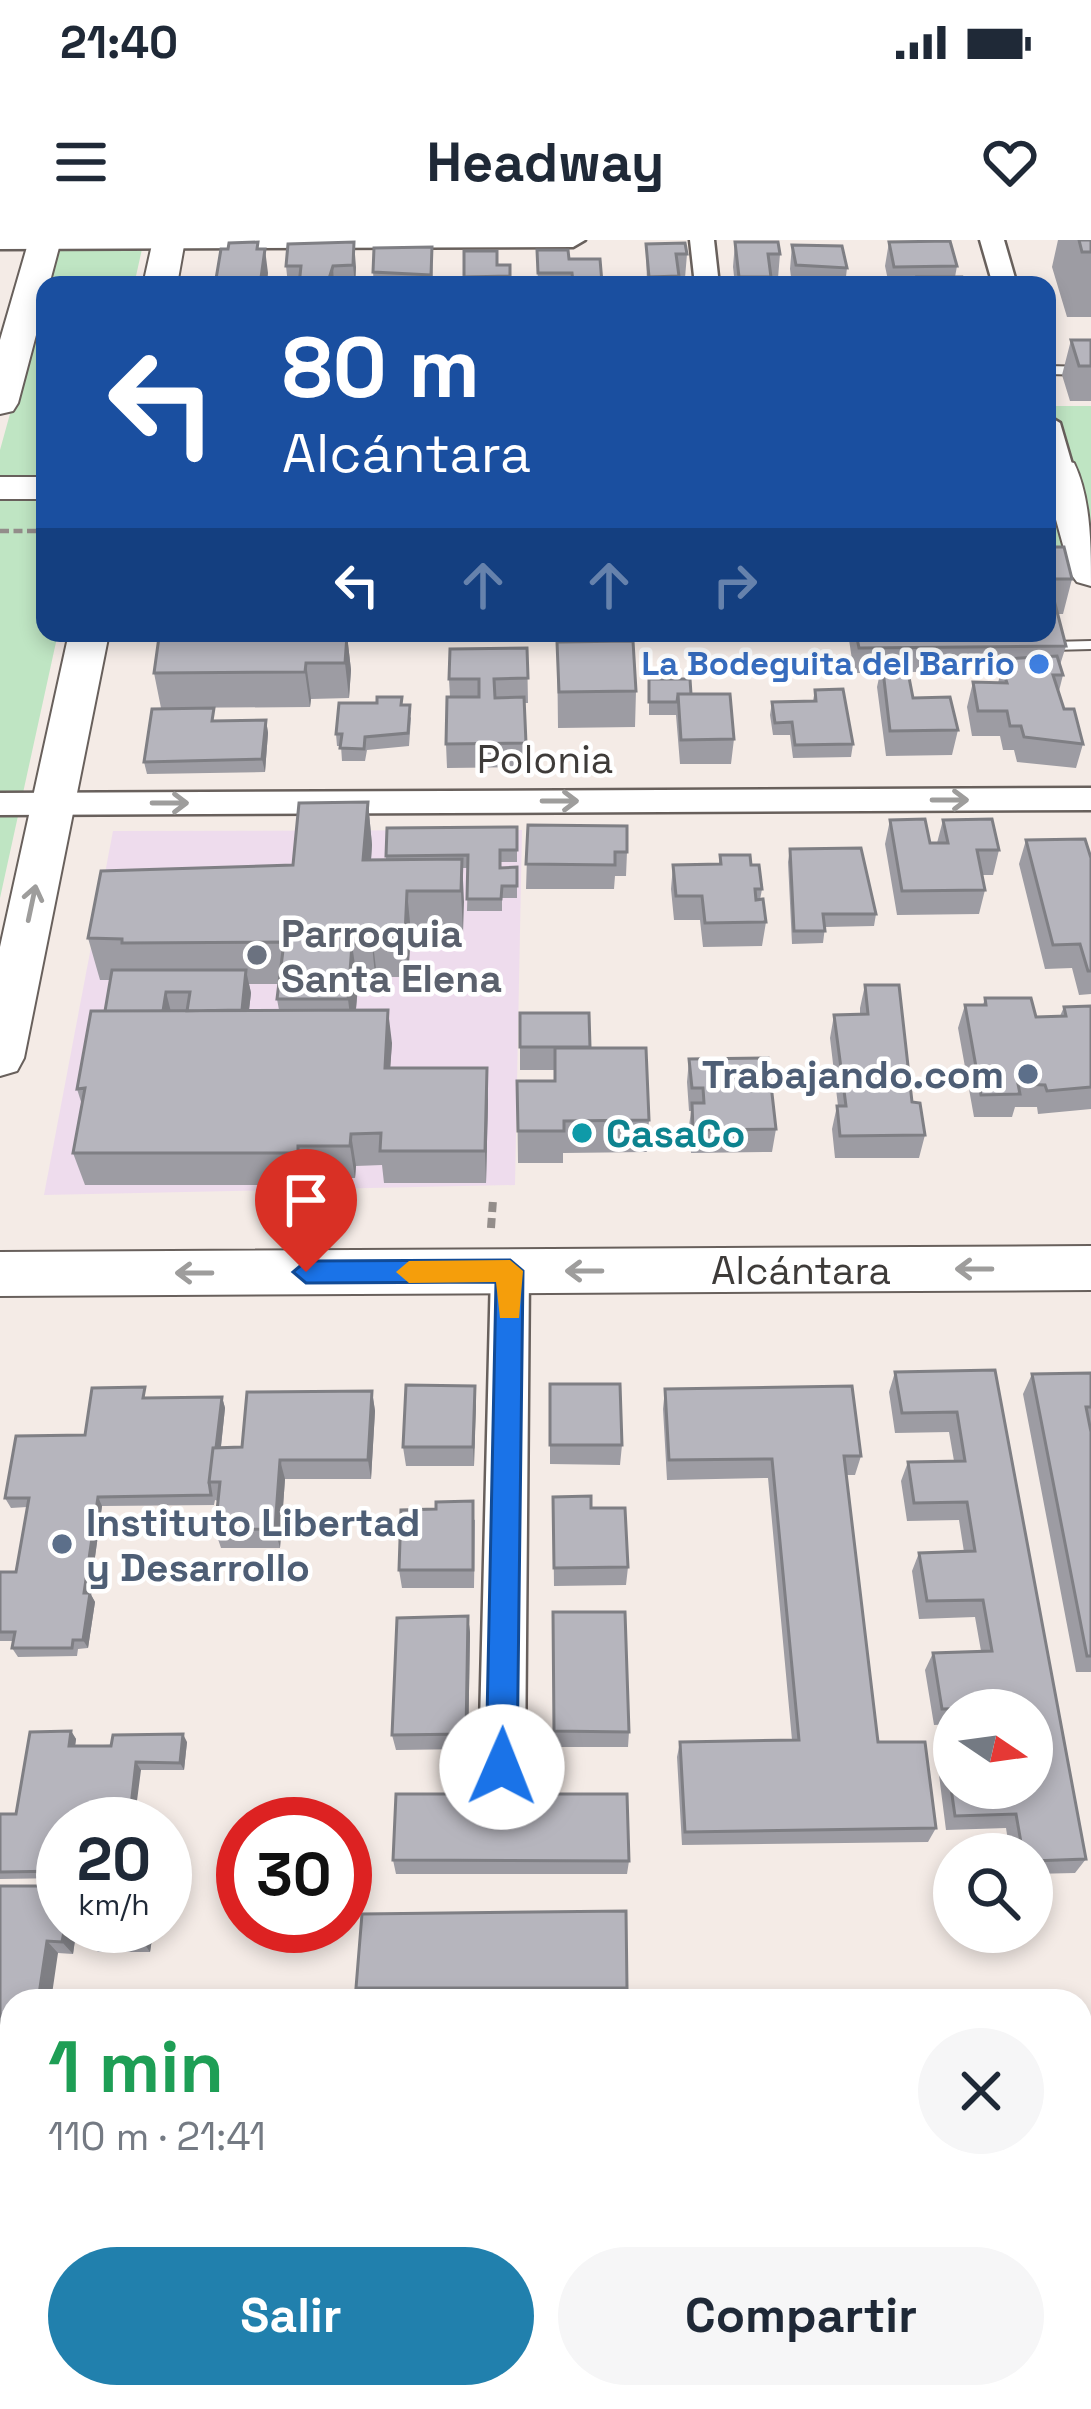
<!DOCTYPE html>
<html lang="es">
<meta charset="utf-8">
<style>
:root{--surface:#fff;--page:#f6f6f7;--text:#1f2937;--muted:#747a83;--accent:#2180ad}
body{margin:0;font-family:"Space Grotesk",sans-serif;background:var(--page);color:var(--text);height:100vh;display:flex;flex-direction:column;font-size:45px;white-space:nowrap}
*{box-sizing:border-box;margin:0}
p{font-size:39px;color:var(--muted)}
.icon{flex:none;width:66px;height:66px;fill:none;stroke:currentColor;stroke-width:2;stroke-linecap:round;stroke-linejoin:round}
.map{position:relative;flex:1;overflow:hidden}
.panel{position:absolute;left:0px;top:1749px;width:1092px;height:420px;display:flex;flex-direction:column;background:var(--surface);border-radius:36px 36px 0 0;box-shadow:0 6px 18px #0003}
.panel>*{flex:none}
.banner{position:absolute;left:36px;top:36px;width:1020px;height:366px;border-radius:24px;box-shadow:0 6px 18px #0003;background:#1a4fa0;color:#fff;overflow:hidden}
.needle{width:78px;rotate:103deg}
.controls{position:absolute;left:933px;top:1449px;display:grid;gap:24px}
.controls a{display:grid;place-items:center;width:120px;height:120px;border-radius:50%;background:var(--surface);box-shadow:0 6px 18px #0003;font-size:60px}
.speed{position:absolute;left:36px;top:1557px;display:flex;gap:24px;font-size:60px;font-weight:700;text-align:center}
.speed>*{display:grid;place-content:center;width:156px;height:156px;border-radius:50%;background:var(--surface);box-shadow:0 6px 18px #0003;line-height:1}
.speed small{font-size:30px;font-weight:400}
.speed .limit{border:18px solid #d22;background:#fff;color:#111}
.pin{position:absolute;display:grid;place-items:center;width:102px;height:102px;color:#fff;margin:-123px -51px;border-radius:50% 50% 50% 0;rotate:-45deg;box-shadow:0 0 12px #0007}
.pin .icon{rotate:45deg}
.me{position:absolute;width:132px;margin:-66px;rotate:1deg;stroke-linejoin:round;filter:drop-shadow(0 0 9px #0008)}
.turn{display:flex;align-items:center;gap:42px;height:252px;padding:0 48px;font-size:54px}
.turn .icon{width:156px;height:156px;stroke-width:2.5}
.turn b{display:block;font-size:84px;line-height:102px}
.lanes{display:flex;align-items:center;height:114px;padding:0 48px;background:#0003;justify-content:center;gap:60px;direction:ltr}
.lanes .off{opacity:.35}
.round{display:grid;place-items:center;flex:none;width:126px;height:126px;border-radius:63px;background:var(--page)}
.summary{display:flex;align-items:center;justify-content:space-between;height:204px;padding:0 48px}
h1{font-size:72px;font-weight:700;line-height:90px;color:#1e9e55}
.cta{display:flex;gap:24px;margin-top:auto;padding:24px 48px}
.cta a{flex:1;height:138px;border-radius:72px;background:var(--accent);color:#fff;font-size:48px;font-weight:700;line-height:138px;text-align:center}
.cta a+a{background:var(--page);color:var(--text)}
.status{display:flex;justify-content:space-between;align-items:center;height:84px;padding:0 60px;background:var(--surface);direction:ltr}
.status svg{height:33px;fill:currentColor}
header{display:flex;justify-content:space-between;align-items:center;height:156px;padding:0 48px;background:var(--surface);font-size:54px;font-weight:700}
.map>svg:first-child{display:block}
.education{fill:#eedced}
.green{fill:#bfe5c3}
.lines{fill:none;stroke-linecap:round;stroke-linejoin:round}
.lane-casing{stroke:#68605c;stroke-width:4}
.street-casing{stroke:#68605c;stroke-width:5}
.secondary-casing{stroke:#68605c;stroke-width:4}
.path-far1{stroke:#938d8a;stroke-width:4.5;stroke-dasharray:9 4.5;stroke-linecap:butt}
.path{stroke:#938d8a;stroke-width:8;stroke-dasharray:10 6;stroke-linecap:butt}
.lane{fill:#fff;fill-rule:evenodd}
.street{fill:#fff;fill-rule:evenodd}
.secondary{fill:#fff;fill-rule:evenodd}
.wall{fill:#9d9ca3;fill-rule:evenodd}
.shaded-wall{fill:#7f7f84}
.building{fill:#b6b5bd;stroke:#7f7f84;stroke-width:3}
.oneway{stroke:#9e9d9c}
.route{fill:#1a73e8;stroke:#114b97;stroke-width:3}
.slow{fill:#f59e0b}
.shop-dot{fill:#3f7fe0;stroke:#fff;stroke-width:4.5}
.worship-dot{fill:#6b7280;stroke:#fff;stroke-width:4.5}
.service-dot{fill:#5c6f8a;stroke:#fff;stroke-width:4.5}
.culture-dot{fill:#0f9aa8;stroke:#fff;stroke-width:4.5}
.labels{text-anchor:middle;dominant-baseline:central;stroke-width:9;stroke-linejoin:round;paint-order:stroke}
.far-shop-label{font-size:33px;font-weight:bold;fill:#366cbe;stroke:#fff;text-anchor:end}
.street-label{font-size:39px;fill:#3e3b39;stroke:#fff}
.worship-label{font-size:39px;font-weight:bold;fill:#5b616d;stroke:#fff;text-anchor:start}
.service-label{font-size:39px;font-weight:bold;fill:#4e5e75;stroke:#fff;text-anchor:end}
.culture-label{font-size:39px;font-weight:bold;fill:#0d838f;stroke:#fff;text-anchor:start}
</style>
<div class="status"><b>21:40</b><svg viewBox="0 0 49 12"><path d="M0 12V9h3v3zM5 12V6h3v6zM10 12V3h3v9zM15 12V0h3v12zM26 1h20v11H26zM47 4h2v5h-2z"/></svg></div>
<header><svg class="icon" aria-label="menu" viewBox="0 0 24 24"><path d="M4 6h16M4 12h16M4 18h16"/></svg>Headway<svg class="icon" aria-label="heart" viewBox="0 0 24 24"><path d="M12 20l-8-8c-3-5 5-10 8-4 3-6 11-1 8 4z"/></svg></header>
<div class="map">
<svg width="1091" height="2169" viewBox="0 0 1091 2169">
<rect width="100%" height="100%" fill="#f4ebe6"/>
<path class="education" d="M522 590 515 945 44 955 113 591Z"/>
<path class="green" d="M58 0H144L134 45H45Z
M45 47V393H58L0 658V210Z
M1047 166H1091V335H1047Z"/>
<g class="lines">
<g class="lane-casing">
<path id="lane" d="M1047 126 1091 127V135L1047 134Z
M1091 401V409L1052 410 1045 406 1052 402Z"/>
</g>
<g class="street-casing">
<path id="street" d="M0 0H585L573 7 0 9Z
M690 0H714L719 45H695Z
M980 0H1004L1017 45H993Z
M1047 175 1060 183 1074 231 1071 237H1051L1048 231Z
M1091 548V570L0 575V553Z
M510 1015 524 1020 529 1031 525 1527 518 1543 502 1549 486 1543 479 1527 491 1031 496 1020Z
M465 2157H519V2169H465Z"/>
</g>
<g class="secondary-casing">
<path id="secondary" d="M29 0H61L49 45H45V61L18 163 13 171 0 174V100Z
M153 0H185L177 45H143Z
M1061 220 1074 223C1091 258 1091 306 1091 346L1077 342 1071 334 1047 247V224Z
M0 237H45V259H0Z
M69 393H109L24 818 17 831 0 836V707Z
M1091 1006V1050L0 1056V1012Z"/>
</g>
<path class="path-far1" d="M0 291H45"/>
<path class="path" d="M491 988 493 960"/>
<use href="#lane" class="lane"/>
<use href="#street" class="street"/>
<use href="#secondary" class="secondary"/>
</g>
<path class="wall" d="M1058 0H1091V77H1067L1052 27Z
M735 2 780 14 778 38H771L770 45H735L733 27Z
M889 2 957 26 955 37 964 45H889L885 26Z
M288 4 356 27 355 45H288L286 26Z
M646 4 687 14 685 38H679V45H647Z
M792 5 847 28 845 45H792L790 29Z
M432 7 433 45H374L373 32Z
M537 10 569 19H600L602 45H538Z
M464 11 497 25H510V45H465Z
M1071 100H1091V161H1070L1062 135Z
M1047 307 1072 339 1063 374H1058L1066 406 1060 425 1063 435 1059 451 1064 469 1083 504 1076 528 1017 522 1014 510H1003L1000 496H972L967 467 973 442 998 443 1001 431 908 432 913 458 958 490 952 515 886 516 877 447 880 433H854L848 393H1047Z
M156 393H216L215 396 347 395 351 430 349 458 311 459 310 467 161 468 154 433 158 400Z
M660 393H813V397L736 401Z
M557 402 636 451 635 487 558 488Z
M527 408 528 463H525L526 527 447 528 446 504 450 457 449 439Z
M649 439 691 454 734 499 731 524H680L676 475H649Z
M815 450 853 504 851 517 793 518 790 495H773L770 475 772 462 813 461Z
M402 465 411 478 409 506 367 510 365 521H342L341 506H337L336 494Z
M266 480 268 493 265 532 147 534 144 522 216 481Z
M368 562 372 605 371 620 386 619 387 588 517 587V622H501L500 628 517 627V658H502V671H467L468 628H463V693H411L408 737H377L376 746H358L356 770 392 803 390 828 488 860 486 943H384L382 925 356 926 355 938H304V945H85L73 913 82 865 77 849 105 771 110 740H100L88 698 293 625ZM249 744H279L277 759 279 770H249L251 753Z
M890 580 930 603H937L943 580 999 610 993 635H982L985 650 979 674 897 675 885 604Z
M528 585 627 612 626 636H615L614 649H526Z
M1026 600 1091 618V754L1079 755 1072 728 1045 729 1019 624Z
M790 609 876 674 874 686 825 687 823 703 792 704 788 622Z
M720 615 751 625 762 649 760 660 766 682 762 706 703 707 700 680H674L671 649 673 625 719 624Z
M865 745 925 895 919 918H835L832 889 837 866H838L830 798 834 775 860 774V768Z
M985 758 1036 777 1060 776 1064 767 1091 766V869L1038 874 1037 867H1015L1012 877H974L958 788 965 765H983Z
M520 773 590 808 649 880 647 912 563 913V923H518L517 841H555V830H520Z
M689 819 776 889 772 912 691 913 689 886 691 871H689L687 842Z
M995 1130 1086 1619 1075 1633 1032 1634V1614H1010L1006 1588 946 1590 939 1535 947 1520 1032 1548V1470H954V1484L934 1485 925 1430 933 1413 981 1411 975 1377 919 1379 912 1331 919 1313 964 1312 959 1280 907 1281 901 1241 908 1222 954 1221 949 1192 895 1193 889 1152 895 1132Z
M1091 1133V1432H1076L1023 1154 1032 1134Z
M550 1144 622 1205 620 1225 550 1224Z
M475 1146 474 1226H406L403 1207Z
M665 1149 861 1216 855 1235H846L878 1502 936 1588 928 1602 682 1605 677 1517 680 1502 792 1500 768 1238 667 1240 663 1169Z
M372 1151 375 1171 371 1239H285L280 1308H221L215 1290 218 1261 215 1260 214 1265 102 1266 90 1353 95 1362 88 1408 78 1409 77 1416 18 1417 12 1408 13 1401H0V1332H16L27 1267 11 1268 5 1258 85 1195 148 1158 222 1157 225 1168 221 1207H242Z
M553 1257 591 1268 628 1327 626 1345 554 1346Z
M436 1269 475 1280 474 1348H402L399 1330Z
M553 1372 629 1492 628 1507H554Z
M468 1376 470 1393 468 1509 396 1510 392 1495Z
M71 1491 76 1499 75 1506 187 1502 184 1530H141L63 1584V1638L0 1639V1574H16Z
M393 1620 629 1621 627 1634H396Z
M0 1646 63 1686H154L150 1712H98L88 1700 89 1687 77 1686 73 1714 58 1713 12 1761V1852H0Z
M356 1748H627L626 1759H361Z"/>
<path class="shaded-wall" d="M354 2 356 27 355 45 353 25Z
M265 9 268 33 267 45H260Z
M333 26 334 45H327Z
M347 395 351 430 349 458 345 423Z
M306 423 311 459 310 467 305 432Z
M266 480 268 493 265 532 262 519Z
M368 562 372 605 368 662 363 620Z
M462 619 464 662 463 693 461 651Z
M407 651 411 693 408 737 405 695Z
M372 695 377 737 376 746 372 704Z
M352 704 358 746 353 800 348 759Z
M246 730 251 753 245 804 240 780Z
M166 752 172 776 162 781Z
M388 770 392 803 388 861 385 828Z
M487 828 488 860 486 943 485 911Z
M351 894 356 926 355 938 350 906Z
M298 906 304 938V945L298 913Z
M475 1146 476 1166 474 1226 473 1207Z
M372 1151 375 1171 371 1239 368 1220Z
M222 1157 225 1168 217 1242H213Z
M280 1220 285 1239 280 1308 275 1289Z
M98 1257 102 1266 89 1361 90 1353 95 1362 88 1408 83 1400 84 1353Z
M468 1376 470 1393 468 1509 466 1494Z
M71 1491 76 1499 74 1514 69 1506Z
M183 1494 187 1502 184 1530 180 1523Z
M136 1522 141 1530 134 1584H129Z
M65 1686H77L73 1714 62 1702Z
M143 1686H154L150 1712 142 1700Z
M47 1701 58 1713 51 1761H38Z"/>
<path class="building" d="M1079 0H1091V12H1082Z
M950 1 957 26 894 27 889 2Z
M258 2 257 9H265L260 45H215L221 9H228L229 3Z
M354 2 353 25 333 26 327 45H299L301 26H286L288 4Z
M735 2H778L780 14H768L771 37H739Z
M685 3 687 14H676L679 36 649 37 646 4Z
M792 5 842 6 847 28 796 25Z
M432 7 431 35 373 32 374 8Z
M537 10H568L569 19H600L602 43H573L572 33H538Z
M464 11H497V25H510V36L464 37Z
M917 37H962L964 45H919Z
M1071 100H1091V126H1079Z
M1047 307H1064L1072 339H1047Z
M1047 356H1053L1066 406 859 408 856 393H1047Z
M347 395 345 423H306L305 432 154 433 159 397Z
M633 401 636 451 559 452 557 402Z
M527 408 528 438 494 439 495 458 524 457 526 503 446 504 447 457H479V439H449L450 409Z
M1057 416 1063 435H1053L1064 469H1074L1083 504 1024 497 1021 486H1010L1007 471H978L973 442 1007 443 1004 434H1009L1004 419Z
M882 422H906L913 458 950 457 958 490 890 491Z
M649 439H690L691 454H678L677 462H649Z
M843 449 853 504 795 505 792 482 775 483 772 462 816 461 815 450Z
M678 454H730L734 499 681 500Z
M377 457H402L401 465H410L408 493 365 497 364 509 340 508 342 494H336L339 463H377Z
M214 468 212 481 266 480 262 519 144 522 152 469Z
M368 562 363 620 462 619 461 651H407L405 695H372V704H352L348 759H277L284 702 122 703V699L88 698 101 631 293 625 299 563Z
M925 579 930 603H948L943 580 992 579 999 610H977L985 650 902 651 890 580Z
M528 585 627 586V612H615V625L526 624Z
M517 587V610H500V628L517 627V646H502L501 659H467L468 615 386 616 387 588Z
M1085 599 1091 618V731H1088L1080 704 1053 705 1026 600Z
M861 608 876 674H823L825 691H794L790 609Z
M720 615H750L751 625H759L762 649H755L756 660 763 659 766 682 705 683 702 656H676L673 625 721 624Z
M112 730H246L242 770 187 771 190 752H166L163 771H105Z
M865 745H899L912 862 920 863 925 895 840 896 837 866H846L834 775 868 774Z
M985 758H1031L1036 777 1066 776 1064 767 1091 766V847L1047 851 1045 845 1018 844 1020 854 981 855 965 765H986Z
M388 770 385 828H487L485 911H380L381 893 351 894 350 906H298V913H73L85 848 77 849 91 771Z
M520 773H589L590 807H520Z
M555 808H646L649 880 564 881V891H518L517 841H555Z
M768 818 776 889 693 890 692 863H704L703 848H692L689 819Z
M995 1130 1086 1619 1032 1621V1614H1023L1016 1574 955 1576 947 1520H954V1548H1032V1470H997V1468L942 1469 933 1413 992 1411 983 1360 927 1361 919 1313 975 1311 967 1262 914 1263 908 1222 965 1221 957 1172 902 1173 895 1132Z
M1091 1133V1167H1086L1091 1192V1416H1087L1032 1134Z
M550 1144H620L622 1205H550Z
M406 1145 475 1146 473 1207H403Z
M852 1146 861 1216H844L878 1502H925L936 1588 685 1592 680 1502 799 1500 772 1219 669 1220 665 1149Z
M145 1147 143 1158 222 1157 216 1208H213L209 1242 211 1255 98 1257 84 1353H90L83 1400H73L72 1408H12L15 1392H0V1332H16L29 1258H5L16 1196 85 1195 92 1148Z
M372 1151 368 1220H280L275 1289 215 1290 220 1242H209L213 1208 242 1207 247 1152Z
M591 1256V1268H625L628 1327 554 1328 553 1257Z
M473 1261V1330H399L401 1270 436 1269V1262Z
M553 1372H625L629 1492 554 1491Z
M468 1376 466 1494 392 1495 397 1378Z
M71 1491 69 1506H111L113 1495 183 1494 180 1523 136 1522 129 1584H63V1631L0 1632V1574H16L30 1492Z
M396 1554H627L629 1621 393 1620Z
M0 1646H63V1686H65L62 1702 47 1701 38 1761H12V1843H0Z
M626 1671 627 1748H356L362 1674Z
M89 1686H143L142 1700H88Z
M2 2028H12V2138H0Z"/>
<defs><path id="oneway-shaft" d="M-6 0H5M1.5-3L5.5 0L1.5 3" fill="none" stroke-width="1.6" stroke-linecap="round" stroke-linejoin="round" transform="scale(3)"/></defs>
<g class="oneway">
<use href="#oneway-shaft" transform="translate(950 560)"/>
<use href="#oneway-shaft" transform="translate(560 561)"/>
<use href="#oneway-shaft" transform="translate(170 563)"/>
<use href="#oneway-shaft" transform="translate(32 663) rotate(-78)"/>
<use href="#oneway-shaft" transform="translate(974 1029) rotate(180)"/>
<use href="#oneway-shaft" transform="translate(584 1031) rotate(180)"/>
<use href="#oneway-shaft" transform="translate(194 1033) rotate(180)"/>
</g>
<path class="route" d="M510 1020 523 1031 517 1527 513 1538 502 1542 490 1538 486 1527 496 1042 306 1043 293 1032 306 1021Z"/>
<path class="slow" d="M510 1020 523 1031 519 1078H500L496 1042 409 1043 396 1032 409 1021Z"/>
<circle class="shop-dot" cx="1039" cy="424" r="12"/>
<circle class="worship-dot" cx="257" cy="715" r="12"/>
<g class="service-dot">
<circle cx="1028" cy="834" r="12"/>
<circle cx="62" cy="1304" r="12"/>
</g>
<circle class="culture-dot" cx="582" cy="893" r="12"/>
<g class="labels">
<g class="far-shop-label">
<text x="1015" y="424">La Bodeguita del Barrio</text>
</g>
<g class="street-label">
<text x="545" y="519">Polonia</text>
<text x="801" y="1030">Alcántara</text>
</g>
<g class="worship-label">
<text x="281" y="693">Parroquia<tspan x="281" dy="45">Santa Elena</tspan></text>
</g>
<g class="service-label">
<text x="1004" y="834">Trabajando.com</text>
<text x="86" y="1282" text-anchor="start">Instituto Libertad<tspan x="86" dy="45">y Desarrollo</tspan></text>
</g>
<g class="culture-label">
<text x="606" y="893">CasaCo</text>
</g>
</g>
</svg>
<div class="controls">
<a><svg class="needle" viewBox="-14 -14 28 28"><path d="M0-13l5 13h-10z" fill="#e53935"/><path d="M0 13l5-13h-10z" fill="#747a83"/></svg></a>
<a><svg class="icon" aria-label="search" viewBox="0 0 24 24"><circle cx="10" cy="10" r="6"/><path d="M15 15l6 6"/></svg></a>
</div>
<div class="speed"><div>20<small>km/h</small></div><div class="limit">30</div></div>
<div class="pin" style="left:306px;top:1032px;background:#d93025"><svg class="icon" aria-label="arrive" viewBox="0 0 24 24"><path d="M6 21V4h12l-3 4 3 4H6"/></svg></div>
<svg class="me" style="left:502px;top:1527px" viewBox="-20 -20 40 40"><circle r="19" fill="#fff"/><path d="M0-13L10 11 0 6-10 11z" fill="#1a73e8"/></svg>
<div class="banner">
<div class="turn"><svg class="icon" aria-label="left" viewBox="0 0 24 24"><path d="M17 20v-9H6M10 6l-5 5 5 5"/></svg><div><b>80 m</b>Alcántara</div></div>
<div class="lanes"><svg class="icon" aria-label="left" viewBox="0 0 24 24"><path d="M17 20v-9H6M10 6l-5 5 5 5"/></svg><svg class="icon off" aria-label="ahead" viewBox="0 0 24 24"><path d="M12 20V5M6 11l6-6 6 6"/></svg><svg class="icon off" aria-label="ahead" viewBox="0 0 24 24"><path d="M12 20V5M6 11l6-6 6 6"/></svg><svg class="icon off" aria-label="right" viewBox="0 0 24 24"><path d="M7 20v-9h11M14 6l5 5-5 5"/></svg></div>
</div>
<section class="panel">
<div class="summary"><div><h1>1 min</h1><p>110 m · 21:41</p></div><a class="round"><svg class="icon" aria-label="close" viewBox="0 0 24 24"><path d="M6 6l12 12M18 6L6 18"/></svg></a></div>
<div class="cta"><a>Salir</a><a>Compartir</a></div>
</section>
</div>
